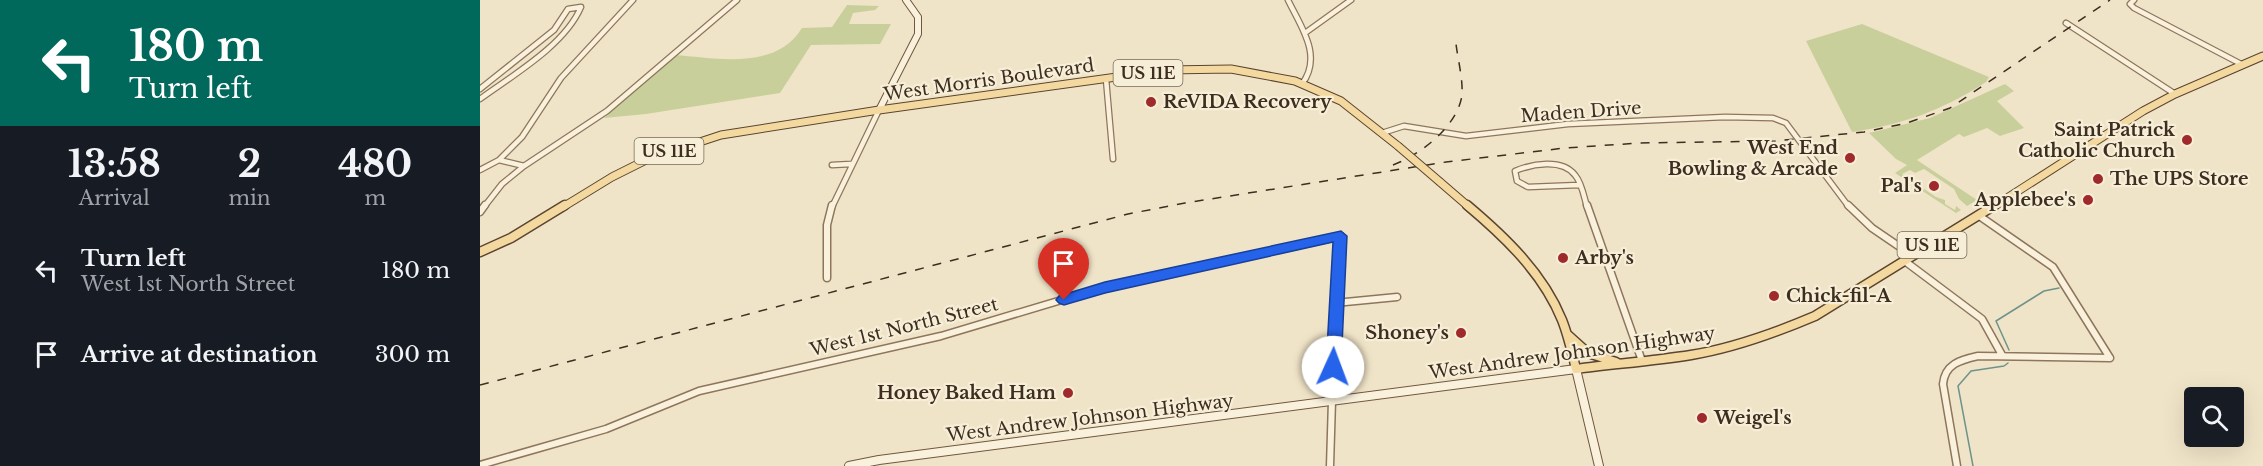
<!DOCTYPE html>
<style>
:root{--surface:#171b24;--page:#242831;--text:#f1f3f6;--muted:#9ea1a6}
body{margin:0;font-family:"Libre Baskerville",serif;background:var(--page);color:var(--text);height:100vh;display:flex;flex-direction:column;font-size:22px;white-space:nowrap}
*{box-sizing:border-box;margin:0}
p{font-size:20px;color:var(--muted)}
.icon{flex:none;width:33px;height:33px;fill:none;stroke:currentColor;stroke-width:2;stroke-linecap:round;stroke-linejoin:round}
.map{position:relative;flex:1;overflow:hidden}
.drawer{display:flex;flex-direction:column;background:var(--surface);width:480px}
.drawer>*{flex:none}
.top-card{background:#00695c;color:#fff;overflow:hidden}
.controls{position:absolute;left:1704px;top:387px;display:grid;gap:12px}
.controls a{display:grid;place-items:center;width:60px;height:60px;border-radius:6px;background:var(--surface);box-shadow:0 6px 24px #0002;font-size:30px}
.pin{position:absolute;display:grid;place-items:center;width:51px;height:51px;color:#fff;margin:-62px -26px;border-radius:50% 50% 50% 0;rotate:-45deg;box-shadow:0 0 6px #0007}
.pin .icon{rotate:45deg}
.me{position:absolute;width:66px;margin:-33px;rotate:2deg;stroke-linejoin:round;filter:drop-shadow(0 0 4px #0008)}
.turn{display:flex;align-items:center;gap:21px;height:126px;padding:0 30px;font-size:27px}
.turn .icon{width:78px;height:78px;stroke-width:2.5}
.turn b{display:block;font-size:42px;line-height:51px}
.eta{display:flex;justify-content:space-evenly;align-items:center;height:102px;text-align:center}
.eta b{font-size:36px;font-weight:700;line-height:42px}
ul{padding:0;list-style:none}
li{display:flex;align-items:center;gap:18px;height:84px;padding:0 30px}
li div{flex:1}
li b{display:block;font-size:22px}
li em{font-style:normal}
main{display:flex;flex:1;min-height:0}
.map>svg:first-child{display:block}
.green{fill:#c9cf9b}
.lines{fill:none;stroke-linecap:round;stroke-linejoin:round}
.stream{stroke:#6f938a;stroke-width:1.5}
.street-far1-casing{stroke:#8d765c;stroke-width:7}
.street-casing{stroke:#8d765c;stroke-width:9}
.secondary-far1-casing{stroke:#6f573f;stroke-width:8}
.secondary-casing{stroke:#6f573f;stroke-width:10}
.primary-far1-casing{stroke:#5b4430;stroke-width:9}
.primary-casing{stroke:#5b4430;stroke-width:11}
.street-far1{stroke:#faf1dc;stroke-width:4.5}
.street{stroke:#faf1dc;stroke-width:6}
.secondary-far1{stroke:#faf1dc;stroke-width:6}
.secondary{stroke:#faf1dc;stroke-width:8}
.primary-far1{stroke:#f3d9a0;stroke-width:7}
.primary{stroke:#f3d9a0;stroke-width:8}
.rail{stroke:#3d2e20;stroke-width:1.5;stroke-dasharray:9 9;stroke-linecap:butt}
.primary-bridge-casing{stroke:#5b4430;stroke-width:9;stroke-linecap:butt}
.primary-bridge{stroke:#f3d9a0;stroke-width:7}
.route{fill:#2563eb;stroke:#184099;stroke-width:1.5}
.poi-dot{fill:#9e2a2b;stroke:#f7eed8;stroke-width:2}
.labels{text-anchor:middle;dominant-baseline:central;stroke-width:4.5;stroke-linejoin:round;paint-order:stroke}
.shield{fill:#f7eed8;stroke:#756857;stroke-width:1.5}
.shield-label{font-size:16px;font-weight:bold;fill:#3d2e20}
.street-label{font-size:18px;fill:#3d2e20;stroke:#f7eed8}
.poi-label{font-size:18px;font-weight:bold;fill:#3d2e20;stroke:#f7eed8;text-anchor:end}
</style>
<main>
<section class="drawer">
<div class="top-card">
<div class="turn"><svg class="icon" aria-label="left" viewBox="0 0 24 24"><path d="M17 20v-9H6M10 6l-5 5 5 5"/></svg><div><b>180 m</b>Turn left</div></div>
</div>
<div class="eta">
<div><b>13:58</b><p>Arrival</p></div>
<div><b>2</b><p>min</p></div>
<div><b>480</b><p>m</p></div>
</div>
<ul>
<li><svg class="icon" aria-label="left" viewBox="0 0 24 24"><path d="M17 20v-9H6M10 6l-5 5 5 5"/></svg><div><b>Turn left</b><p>West 1st North Street</p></div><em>180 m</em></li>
<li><svg class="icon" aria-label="arrive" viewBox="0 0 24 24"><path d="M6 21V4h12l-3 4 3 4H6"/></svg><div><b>Arrive at destination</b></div><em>300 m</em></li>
</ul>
</section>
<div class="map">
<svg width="1783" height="466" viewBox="0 0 1783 466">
<rect width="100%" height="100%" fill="#f0e4c8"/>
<path class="green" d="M367 5 399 6 395 10 373 13 369 24H411L400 44 331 45 300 93 166 114 124 118 195 55C236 58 296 71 322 28L352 27Z
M1382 24 1509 77 1506 82C1461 111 1424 124 1372 132L1326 41Z
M1525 84 1534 91 1517 101 1544 128 1520 136 1507 128 1484 137 1479 134 1437 160 1497 200 1487 206 1479 199 1474 189 1444 169 1435 173 1430 170 1422 174 1456 197 1465 200V204L1475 210 1476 206 1481 210 1476 213 1415 173 1427 165 1416 159 1389 133 1450 118Z"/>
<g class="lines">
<path class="stream" d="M1529 350 1516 321 1564 291 1579 288
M1493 466 1478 386 1491 371 1524 366 1528 363"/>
<g class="street-far1-casing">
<path id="street-far1" d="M808 0C821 27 843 56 822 84
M1654 0 1650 4 1654 8 1761 64
M1586 23 1695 94
M825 33 871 0
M626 79 633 159
M0 89 74 30 88 9 101 7C85 45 33 75 0 99
M902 133 924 126 986 136 1088 124 1245 117 1293 118 1306 123 1369 207
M352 165 371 164
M44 166 19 160 42 137 81 78 153 0
M0 170 19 160
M1099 185 1048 187 1037 181 1035 171C1052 164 1082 158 1095 175 1102 183 1104 197 1107 207
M4 207 22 184 44 166 127 111 257 0
M352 207 399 110"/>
</g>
<g class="street-casing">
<path id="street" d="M1107 205 1162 361
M1368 205 1392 228 1433 256
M0 212 5 205
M1498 215 1573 267 1630 358
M1426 262 1502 319 1522 355
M347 278V225L352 205
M855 303 917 297
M0 465 126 429 219 391 461 336 625 287 861 236 855 303 850 466
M1477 466 1463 384C1465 364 1480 360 1498 356L1630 358"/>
</g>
<g class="secondary-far1-casing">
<path id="secondary-far1" d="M399 110 438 34V17L426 0"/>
</g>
<g class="secondary-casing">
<path id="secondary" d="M369 466 399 460 1096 369 1119 466"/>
</g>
<g class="primary-far1-casing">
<path id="primary-far1" d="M960 182 989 207
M83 207 132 177 168 159 241 135 399 110 687 70 751 69 815 81 861 101 918 146
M1513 207 1663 111 1695 94 1783 56"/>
</g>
<g class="primary-casing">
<path id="primary" d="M987 205C1025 237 1063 273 1082 320 1088 335 1092 352 1096 369 1134 364 1173 361 1211 355 1254 348 1295 333 1335 316L1515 205
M0 252 31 238 85 205
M1088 335 1108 353 1136 362"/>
</g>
<use href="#street-far1" class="street-far1"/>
<use href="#street" class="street"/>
<use href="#secondary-far1" class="secondary-far1"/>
<use href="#secondary" class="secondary"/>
<use href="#primary-far1" class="primary-far1"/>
<use href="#primary" class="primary"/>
<path class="rail" d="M913 165C940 155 978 126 982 95 983 79 978 60 976 44
M0 385 648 214 705 203 966 162 1085 148 1160 143 1295 141 1384 132 1427 123 1470 108 1630 0"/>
<g class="primary-bridge-casing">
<path id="primary-bridge" d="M918 146 960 182"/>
</g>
<use href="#primary-bridge" class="primary-bridge"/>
</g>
<path class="route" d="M861 231 867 236 861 367 859 371 853 373 848 371 846 367 853 242 625 293 584 305 579 303 576 300 579 296 625 282Z"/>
<g class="poi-dot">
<circle cx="671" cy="102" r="6"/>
<circle cx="1707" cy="140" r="6"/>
<circle cx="1370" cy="158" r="6"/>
<circle cx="1618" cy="179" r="6"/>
<circle cx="1454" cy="186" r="6"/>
<circle cx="1608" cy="200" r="6"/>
<circle cx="1083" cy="258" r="6"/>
<circle cx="1294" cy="296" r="6"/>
<circle cx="981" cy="333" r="6"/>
<circle cx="588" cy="393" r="6"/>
<circle cx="1222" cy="418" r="6"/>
</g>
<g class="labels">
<g class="shield">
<rect x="633.5" y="60" width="69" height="26" rx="4.5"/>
<rect x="154.5" y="138" width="69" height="26" rx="4.5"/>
<rect x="1417.5" y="232" width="69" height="26" rx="4.5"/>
</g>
<g class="shield-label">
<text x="668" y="73">US 11E</text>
<text x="189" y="151">US 11E</text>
<text x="1452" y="245">US 11E</text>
</g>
<g class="street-label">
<text transform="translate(509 80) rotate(-8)">West Morris Boulevard</text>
<text transform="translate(1101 112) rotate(-4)">Maden Drive</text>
<text transform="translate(424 327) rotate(-14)">West 1st North Street</text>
<text transform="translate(1092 353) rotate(-8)">West Andrew Johnson Highway</text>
<text transform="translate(610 418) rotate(-7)">West Andrew Johnson Highway</text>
</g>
<g class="poi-label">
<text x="683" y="102" text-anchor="start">ReVIDA Recovery</text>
<text x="1695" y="130">Saint Patrick<tspan x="1695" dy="21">Catholic Church</tspan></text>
<text x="1358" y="148">West End<tspan x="1358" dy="21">Bowling &amp; Arcade</tspan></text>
<text x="1630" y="179" text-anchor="start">The UPS Store</text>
<text x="1442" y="186">Pal's</text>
<text x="1596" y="200">Applebee's</text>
<text x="1095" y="258" text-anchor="start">Arby's</text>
<text x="1306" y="296" text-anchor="start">Chick-fil-A</text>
<text x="969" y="333">Shoney's</text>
<text x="576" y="393">Honey Baked Ham</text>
<text x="1234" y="418" text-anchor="start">Weigel's</text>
</g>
</g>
</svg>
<div class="controls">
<a><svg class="icon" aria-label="search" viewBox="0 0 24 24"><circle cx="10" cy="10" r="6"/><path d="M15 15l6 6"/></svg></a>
</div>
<div class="pin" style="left:584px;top:300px;background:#d93025"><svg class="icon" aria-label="arrive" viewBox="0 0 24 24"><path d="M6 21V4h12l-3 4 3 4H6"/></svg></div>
<svg class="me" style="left:853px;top:367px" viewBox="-20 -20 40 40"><circle r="19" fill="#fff"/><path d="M0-13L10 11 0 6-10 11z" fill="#2563eb"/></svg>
</div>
</main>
